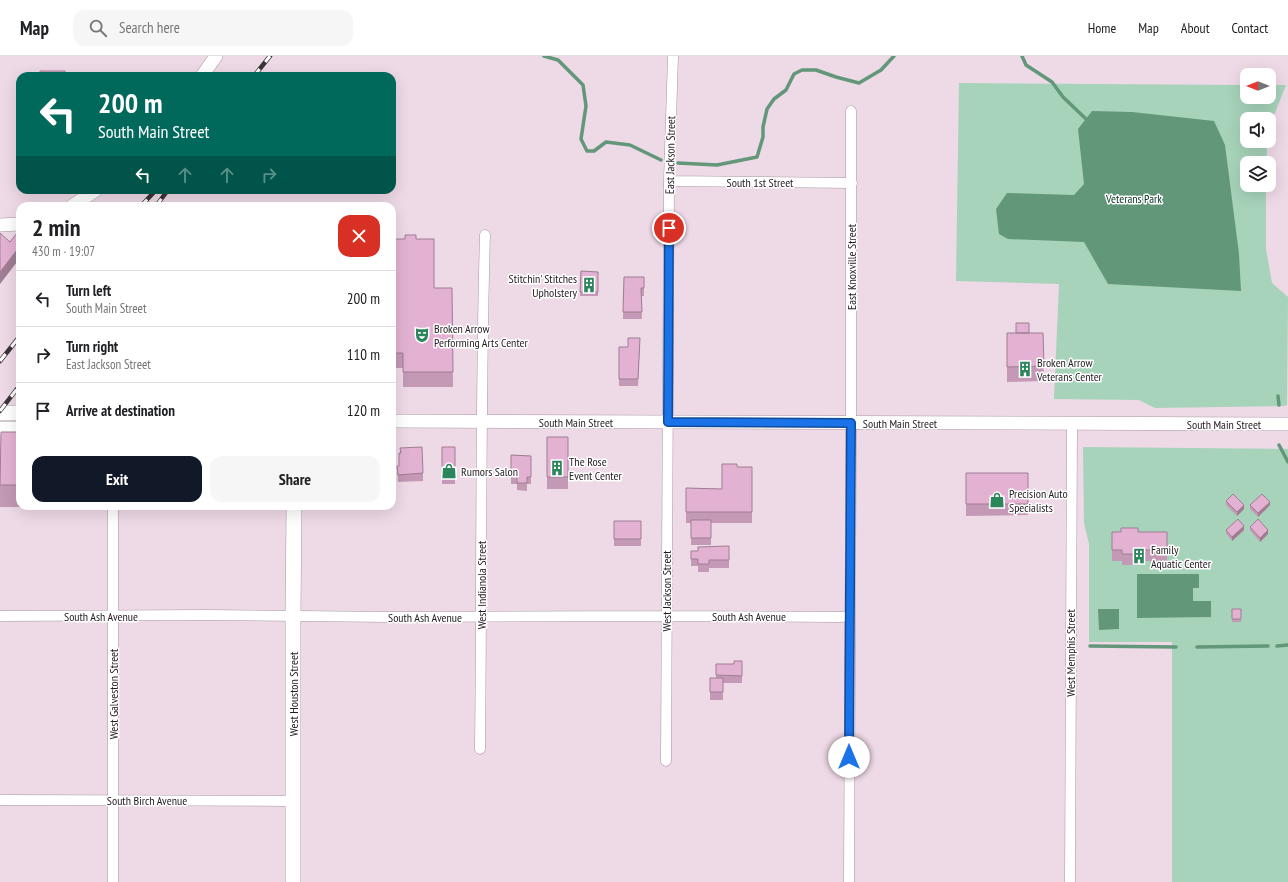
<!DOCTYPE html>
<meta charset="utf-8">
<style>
:root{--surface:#fff;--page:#f6f6f6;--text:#202124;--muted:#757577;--line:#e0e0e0;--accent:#111827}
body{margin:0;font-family:"PT Sans Narrow",sans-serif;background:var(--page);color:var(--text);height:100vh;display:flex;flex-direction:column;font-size:15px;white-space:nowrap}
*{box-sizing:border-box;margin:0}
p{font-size:13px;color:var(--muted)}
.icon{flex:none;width:22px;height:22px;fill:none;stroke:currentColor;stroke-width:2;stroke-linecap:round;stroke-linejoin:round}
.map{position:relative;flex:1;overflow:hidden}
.panel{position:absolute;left:16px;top:146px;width:380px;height:308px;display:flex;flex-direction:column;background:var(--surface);border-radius:12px;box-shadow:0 4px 16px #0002}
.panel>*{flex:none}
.top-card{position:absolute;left:16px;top:16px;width:380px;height:122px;border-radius:12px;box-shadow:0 4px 16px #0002;background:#00695c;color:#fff;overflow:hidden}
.needle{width:26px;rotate:270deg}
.tools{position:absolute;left:1240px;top:12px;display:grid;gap:8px}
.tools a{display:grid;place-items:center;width:36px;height:36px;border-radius:8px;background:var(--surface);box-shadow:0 4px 16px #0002;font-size:20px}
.pin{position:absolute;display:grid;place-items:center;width:34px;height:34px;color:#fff;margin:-17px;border:2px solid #fff;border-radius:50%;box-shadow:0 1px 4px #0007}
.me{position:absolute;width:44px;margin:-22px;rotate:0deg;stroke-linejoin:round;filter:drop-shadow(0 0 3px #0008)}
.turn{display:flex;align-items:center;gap:14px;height:84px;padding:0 16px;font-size:18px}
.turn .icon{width:52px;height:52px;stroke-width:2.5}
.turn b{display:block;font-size:28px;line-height:34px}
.lanes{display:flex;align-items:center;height:38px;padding:0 16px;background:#0003;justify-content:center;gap:20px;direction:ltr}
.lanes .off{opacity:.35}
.round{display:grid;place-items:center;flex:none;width:42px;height:42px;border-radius:12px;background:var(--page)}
.head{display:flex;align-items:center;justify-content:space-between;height:68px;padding:0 16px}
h1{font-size:24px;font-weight:800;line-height:30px}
.action{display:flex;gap:8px;margin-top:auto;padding:8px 16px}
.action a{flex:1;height:46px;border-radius:12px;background:var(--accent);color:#fff;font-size:16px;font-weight:800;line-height:46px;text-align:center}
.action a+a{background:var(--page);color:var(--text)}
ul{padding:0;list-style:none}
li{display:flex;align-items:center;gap:12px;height:56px;padding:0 16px;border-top:1px solid var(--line)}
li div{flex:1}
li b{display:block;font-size:15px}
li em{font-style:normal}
header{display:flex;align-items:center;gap:24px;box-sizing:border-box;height:56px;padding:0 20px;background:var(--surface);border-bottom:1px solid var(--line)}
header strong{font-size:19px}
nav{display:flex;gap:22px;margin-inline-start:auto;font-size:14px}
.search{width:280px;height:36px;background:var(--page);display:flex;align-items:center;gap:10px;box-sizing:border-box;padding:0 14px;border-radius:12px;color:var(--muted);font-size:15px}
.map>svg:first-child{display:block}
.green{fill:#a7d3ba}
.water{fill:#62977a}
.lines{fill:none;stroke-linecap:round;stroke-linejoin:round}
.stream{stroke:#62977a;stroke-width:3.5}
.minor-casing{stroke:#a996a2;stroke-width:11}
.tertiary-casing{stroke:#a996a2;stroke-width:14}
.secondary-casing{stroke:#a996a2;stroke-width:16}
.minor{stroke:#fff;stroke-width:10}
.tertiary{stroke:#fff;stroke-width:13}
.secondary{stroke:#fff;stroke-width:15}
.rail-casing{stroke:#3c3339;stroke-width:4.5}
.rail{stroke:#fff;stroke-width:3;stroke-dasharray:9;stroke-linecap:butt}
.wall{fill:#c399b5}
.shaded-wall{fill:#9f7d93}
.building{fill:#e3b2d2;stroke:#9f7d93}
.route-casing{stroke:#114b97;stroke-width:10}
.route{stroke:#1a73e8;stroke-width:7}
.labels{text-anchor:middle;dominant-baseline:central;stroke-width:3;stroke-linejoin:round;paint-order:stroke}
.street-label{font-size:12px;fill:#221b20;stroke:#fff}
.park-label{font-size:12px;fill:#05331f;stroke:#fff}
.poi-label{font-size:12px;fill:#221b20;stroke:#fff;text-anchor:start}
</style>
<header>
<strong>Map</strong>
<div class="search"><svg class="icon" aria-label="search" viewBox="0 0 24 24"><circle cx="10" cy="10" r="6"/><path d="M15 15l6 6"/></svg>Search here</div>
<nav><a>Home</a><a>Map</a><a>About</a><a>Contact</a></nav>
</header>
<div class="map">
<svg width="1288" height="826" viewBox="0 0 1288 826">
<rect width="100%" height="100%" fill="#eed9e6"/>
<path class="green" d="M959 27 1247 29V41H1269V29H1286L1269 72V63H1247V85H1267V107H1247V129H1266V193L1272 227 1288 241 1287 349 1284 350 1155 352 1139 344 1054 343 1059 228 956 225Z
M1083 391 1288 393V826H1172V586H1089V488L1084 467Z"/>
<path class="water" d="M1092 55 1132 56 1214 65 1225 89 1239 198 1241 235 1108 228 1084 186 1008 183 999 178 996 153 1007 137 1074 139 1084 128 1078 73Z
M1137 518H1199V532H1193V545H1211V561L1137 562Z
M1098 553H1119V573L1099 574Z"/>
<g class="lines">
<path class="stream" d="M544 0 558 4 583 29 586 50 581 83 587 95H594L606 86 630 89 661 104
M1022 0 1026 9 1052 26 1063 41 1086 63
M678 107 717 109 757 101 763 81V71L767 53 774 43 786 34 794 18 802 14H816L836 21 859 27 881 14 894 0
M1278 340 1279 349
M1279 389 1288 406
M1090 590 1176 591
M1277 590 1288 589
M1197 591 1268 590"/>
<g class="minor-casing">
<path id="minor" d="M669 125 852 127
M0 560 207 559 390 561 666 560 840 561 850 560
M480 693C482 522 480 351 485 179
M666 705 669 125 673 0
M0 744 293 745
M113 826V450
M849 826 851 378V55
M1070 826 1072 368"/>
</g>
<g class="tertiary-casing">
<path id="tertiary" d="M202 20 216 0
M72 150 96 134
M0 169 20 168
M392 365 1288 368"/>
</g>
<g class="secondary-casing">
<path id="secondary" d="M0 357H20
M0 373H20
M293 826V560L294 450"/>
</g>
<use href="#minor" class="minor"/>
<use href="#tertiary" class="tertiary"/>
<use href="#secondary" class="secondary"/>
<g class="rail-casing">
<path id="rail" d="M254 20 270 0
M141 150 156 134
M156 150 168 134
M0 305 20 280
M0 355 20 329"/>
</g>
<use href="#rail" class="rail"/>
</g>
<path class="wall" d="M416 183 434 232H452L453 331H403V312H392V187H395Z
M581 215 598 216V240H580Z
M624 221H644V240H641L642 263H623Z
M1007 277H1043L1044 325 1007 326Z
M640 282 638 330H619V291H628Z
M20 376V450H28V451H0V403H1Z
M547 381H568V433H547Z
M442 391H455V428H442Z
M400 392 423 417V425L398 426 397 410H399V397H400Z
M511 399 531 400V428H527V435L517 434V428H511Z
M737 411H752V467H711V489H691V467H686V432L722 433Z
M966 417H1028V459L966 460Z
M1226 445 1244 453 1237 460 1226 449Z
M1250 449H1270L1258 461 1250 453Z
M614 465H641V490H614Z
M1250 471 1268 478 1260 486 1250 474Z
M1226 474H1244L1232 485 1226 477Z
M1112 476H1167V505H1139V509H1122V505H1112Z
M729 490V512H709V516H698V510H691V495H698Z
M1232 553H1241V566H1232Z
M742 605V627H723V644H710V622H716V608H734Z"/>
<path class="shaded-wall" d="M20 190V202L0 228V216Z
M1270 446V449L1258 461V457Z
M1244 449V453L1237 460V456Z
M1244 470V474L1232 485V481Z
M1268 474V478L1260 486V482Z"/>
<path class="building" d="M40 15H65V20H40Z
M0 177 10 186 17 177 20 180V190L0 216Z
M405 179H416V183H434V232H452L453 316H403V297H392V187H395V183H405Z
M581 215 598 216V236H580Z
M624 221H644V232H641L642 256H623Z
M1016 267H1029V277H1016Z
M1007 277H1043L1044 310 1007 311Z
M628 282H640L638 323H619V291H628Z
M1 376H20V429H0Z
M547 381H568V421H547Z
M422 391 423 417 398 419 397 410H399V397H401L400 392Z
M442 391H455V417H442Z
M511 399 531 400V421H527V427H517V420H511Z
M722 408H737V411H752V456H686V432L722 433Z
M966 417H1028V448H966Z
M1233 438 1244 449 1237 456 1226 445Z
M1262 438 1270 446 1258 457 1250 449Z
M1238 463 1244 470 1232 481 1226 474Z
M1258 463 1268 474 1260 482 1250 471Z
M691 464H711V482H691Z
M614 465H641V483H614Z
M1121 472H1138V476H1167V494H1139V498H1122V494H1112V476H1121Z
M729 490V504H709V508H698V503H691V495H698V491Z
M1232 553H1241V563H1232Z
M734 605H742V620L716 619V608H734Z
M710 622H723V636H710Z"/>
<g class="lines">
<g class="route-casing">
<path id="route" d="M669 172 668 366 851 367 849 701"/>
</g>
<use href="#route" class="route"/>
</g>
<defs>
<g id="building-bare" transform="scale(1.2)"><path d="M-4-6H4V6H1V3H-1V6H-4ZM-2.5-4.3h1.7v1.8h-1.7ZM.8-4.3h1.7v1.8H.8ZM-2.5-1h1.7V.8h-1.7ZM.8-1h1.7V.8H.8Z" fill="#2b865c" stroke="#fff" stroke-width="2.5" paint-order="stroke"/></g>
<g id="theatre-bare" transform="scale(1.2)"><path d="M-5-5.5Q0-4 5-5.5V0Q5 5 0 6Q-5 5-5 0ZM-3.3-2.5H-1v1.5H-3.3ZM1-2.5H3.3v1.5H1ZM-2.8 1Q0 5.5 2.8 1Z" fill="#2b865c" stroke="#fff" stroke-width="2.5" paint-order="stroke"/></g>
<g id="shop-bare" transform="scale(1.2)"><path d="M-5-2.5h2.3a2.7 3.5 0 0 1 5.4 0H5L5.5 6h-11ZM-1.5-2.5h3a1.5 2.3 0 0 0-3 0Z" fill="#2b865c" stroke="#fff" stroke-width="2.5" paint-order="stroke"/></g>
</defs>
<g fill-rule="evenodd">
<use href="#building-bare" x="589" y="229"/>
<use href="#theatre-bare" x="422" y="279"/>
<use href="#building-bare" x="1025" y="313"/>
<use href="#building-bare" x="557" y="412"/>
<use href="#shop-bare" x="449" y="415"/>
<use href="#shop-bare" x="997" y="444"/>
<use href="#building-bare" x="1139" y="500"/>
</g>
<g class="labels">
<g class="street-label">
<text transform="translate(670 99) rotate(-89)">East Jackson Street</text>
<text x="760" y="126">South 1st Street</text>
<text transform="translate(851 211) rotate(-90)">East Knoxville Street</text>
<text x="576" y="366">South Main Street</text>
<text x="900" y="367">South Main Street</text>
<text x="1224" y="368">South Main Street</text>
<text transform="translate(481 529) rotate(-90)">West Indianola Street</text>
<text transform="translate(666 535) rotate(-90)">West Jackson Street</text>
<text x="101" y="560">South Ash Avenue</text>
<text x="749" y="560">South Ash Avenue</text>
<text x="425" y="561">South Ash Avenue</text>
<text transform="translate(1070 597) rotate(-90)">West Memphis Street</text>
<text transform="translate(113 638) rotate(-90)">West Galveston Street</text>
<text transform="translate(293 638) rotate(-90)">West Houston Street</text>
<text x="147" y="744">South Birch Avenue</text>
</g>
<g class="park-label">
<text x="1134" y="142">Veterans Park</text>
</g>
<g class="poi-label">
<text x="577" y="222" text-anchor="end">Stitchin' Stitches<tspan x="577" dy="14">Upholstery</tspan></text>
<text x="434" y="272">Broken Arrow<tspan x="434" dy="14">Performing Arts Center</tspan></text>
<text x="1037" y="306">Broken Arrow<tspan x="1037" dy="14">Veterans Center</tspan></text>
<text x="569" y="405">The Rose<tspan x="569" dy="14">Event Center</tspan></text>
<text x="461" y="415">Rumors Salon</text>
<text x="1009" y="437">Precision Auto<tspan x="1009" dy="14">Specialists</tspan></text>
<text x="1151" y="493">Family<tspan x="1151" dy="14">Aquatic Center</tspan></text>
</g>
</g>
</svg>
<div class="tools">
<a><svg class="needle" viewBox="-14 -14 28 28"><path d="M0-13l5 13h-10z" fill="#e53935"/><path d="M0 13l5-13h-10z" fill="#757577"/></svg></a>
<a><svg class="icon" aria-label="sound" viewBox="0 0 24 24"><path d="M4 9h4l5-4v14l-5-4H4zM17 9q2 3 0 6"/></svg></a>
<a><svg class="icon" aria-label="layers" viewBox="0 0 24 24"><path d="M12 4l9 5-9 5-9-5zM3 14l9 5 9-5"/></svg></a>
</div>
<div class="pin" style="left:669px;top:172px;background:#d93025"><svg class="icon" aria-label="arrive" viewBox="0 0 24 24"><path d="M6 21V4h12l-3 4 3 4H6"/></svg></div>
<svg class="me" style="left:849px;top:701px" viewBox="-20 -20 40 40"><circle r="19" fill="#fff"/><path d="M0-13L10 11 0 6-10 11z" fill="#1a73e8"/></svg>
<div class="top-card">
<div class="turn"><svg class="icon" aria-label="left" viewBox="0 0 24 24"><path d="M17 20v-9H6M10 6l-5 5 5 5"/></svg><div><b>200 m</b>South Main Street</div></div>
<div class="lanes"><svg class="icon" aria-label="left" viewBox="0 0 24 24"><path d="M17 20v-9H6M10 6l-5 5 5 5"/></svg><svg class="icon off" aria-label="ahead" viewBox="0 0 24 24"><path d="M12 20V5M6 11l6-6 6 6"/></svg><svg class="icon off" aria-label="ahead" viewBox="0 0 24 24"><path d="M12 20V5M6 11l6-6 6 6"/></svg><svg class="icon off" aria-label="right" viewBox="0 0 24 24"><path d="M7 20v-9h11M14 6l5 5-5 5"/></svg></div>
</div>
<section class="panel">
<div class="head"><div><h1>2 min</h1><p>430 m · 19:07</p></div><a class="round" style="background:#d93025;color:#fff"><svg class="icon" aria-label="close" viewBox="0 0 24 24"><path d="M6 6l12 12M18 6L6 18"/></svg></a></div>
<ul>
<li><svg class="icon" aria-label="left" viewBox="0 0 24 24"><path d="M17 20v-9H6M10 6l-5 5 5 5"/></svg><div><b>Turn left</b><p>South Main Street</p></div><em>200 m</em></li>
<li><svg class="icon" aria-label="right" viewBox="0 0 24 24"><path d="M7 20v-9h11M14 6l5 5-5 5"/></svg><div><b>Turn right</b><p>East Jackson Street</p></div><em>110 m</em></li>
<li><svg class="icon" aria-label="arrive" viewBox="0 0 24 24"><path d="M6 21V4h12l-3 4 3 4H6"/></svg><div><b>Arrive at destination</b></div><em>120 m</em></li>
</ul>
<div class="action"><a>Exit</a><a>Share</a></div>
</section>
</div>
